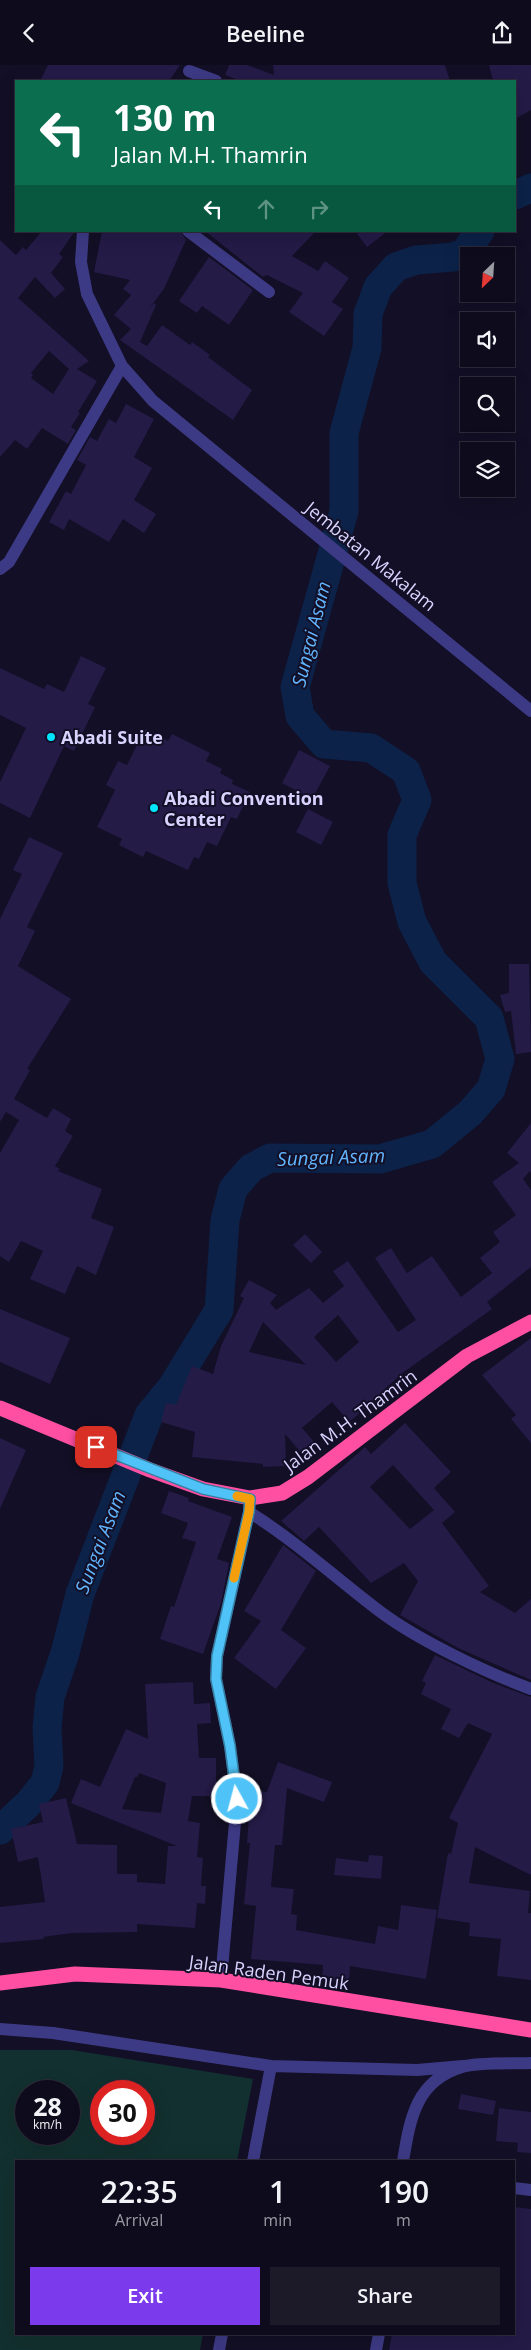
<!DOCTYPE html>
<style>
:root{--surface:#0e0b1c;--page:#1c1929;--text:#f1f3f6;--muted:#9b9ba3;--line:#2e2b3b;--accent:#7c3aed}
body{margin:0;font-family:"Open Sans",sans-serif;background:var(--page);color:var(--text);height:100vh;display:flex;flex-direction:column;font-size:19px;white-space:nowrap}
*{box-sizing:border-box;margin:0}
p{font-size:16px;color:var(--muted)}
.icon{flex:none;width:28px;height:28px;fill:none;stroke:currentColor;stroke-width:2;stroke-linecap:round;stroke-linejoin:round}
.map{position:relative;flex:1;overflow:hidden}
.side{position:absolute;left:15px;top:2095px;width:500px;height:175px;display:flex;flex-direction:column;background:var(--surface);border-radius:0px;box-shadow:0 5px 20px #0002,0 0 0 1px var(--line)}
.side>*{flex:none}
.banner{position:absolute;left:15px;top:15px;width:501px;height:152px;border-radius:0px;box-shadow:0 5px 20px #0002,0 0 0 1px var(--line);background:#0b6e4f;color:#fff;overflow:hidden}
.needle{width:32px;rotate:205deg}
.fabs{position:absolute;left:460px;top:182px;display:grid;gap:10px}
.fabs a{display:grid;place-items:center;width:55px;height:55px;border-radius:0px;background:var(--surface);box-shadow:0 5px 20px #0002,0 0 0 1px var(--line);font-size:25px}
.speed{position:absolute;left:15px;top:2015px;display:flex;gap:10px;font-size:25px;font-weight:700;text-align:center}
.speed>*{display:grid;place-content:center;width:65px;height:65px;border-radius:50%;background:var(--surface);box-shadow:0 5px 20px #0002,0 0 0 1px var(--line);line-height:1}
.speed small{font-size:12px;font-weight:400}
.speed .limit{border:8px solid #d22;background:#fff;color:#111}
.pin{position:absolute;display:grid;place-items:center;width:42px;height:42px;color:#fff;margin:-21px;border-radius:10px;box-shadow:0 2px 8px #0006}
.me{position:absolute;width:55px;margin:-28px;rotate:353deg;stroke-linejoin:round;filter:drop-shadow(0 0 4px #0008)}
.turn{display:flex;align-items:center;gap:18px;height:105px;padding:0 15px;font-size:22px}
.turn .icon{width:65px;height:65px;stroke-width:2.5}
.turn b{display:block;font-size:35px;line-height:42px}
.lanes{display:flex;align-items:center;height:48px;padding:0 15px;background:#0003;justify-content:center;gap:25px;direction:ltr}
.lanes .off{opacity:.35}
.eta{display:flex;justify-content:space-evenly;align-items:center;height:85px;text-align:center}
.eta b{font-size:30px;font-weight:600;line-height:35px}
.primary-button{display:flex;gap:10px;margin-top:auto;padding:10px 15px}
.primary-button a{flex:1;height:58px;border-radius:0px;background:var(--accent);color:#fff;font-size:20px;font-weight:600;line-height:58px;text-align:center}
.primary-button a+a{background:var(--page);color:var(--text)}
header{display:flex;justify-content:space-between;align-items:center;height:65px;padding:0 15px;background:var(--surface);font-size:22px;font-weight:600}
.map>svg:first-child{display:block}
.green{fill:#12302f;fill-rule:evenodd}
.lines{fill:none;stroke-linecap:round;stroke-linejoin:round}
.river{stroke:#0c2248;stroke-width:29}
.building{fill:#241b47;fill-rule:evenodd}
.minor{stroke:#3d3a85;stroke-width:12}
.highway{stroke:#ff4fa3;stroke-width:15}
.route-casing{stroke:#337fa1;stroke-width:12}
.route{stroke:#4fc3f7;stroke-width:9}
.slow{stroke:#f59e0b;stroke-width:9}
.poi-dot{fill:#00e5ff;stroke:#130f26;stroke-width:2}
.labels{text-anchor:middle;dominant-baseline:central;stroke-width:4;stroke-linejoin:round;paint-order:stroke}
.street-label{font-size:18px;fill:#d9d4ff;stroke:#130f26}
.poi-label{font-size:18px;font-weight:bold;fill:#d9d4ff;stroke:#130f26;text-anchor:start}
.water-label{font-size:19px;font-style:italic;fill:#62b6ff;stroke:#130f26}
</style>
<header><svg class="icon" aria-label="back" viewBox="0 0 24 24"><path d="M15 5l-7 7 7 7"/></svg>Beeline<svg class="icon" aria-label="share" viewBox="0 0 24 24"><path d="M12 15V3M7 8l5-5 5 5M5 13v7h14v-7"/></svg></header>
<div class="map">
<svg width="531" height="2285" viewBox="0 0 531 2285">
<rect width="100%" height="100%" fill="#130f26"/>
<path class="green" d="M0 1985H72L253 2014 237 2096H16V2269H203L200 2285H0ZM26 2026H69V2069H26ZM101 2026H144V2069H101Z"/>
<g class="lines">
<path class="river" d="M515 130 531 123
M0 1765 28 1739 45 1718 49 1701 47 1663 50 1632 65 1588 80 1529 149 1350 172 1322 219 1245 225 1155 233 1124 251 1103 270 1093 380 1094 432 1079 470 1048 491 1024 500 994 489 953 433 897 412 857 402 818V770L417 735 406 706 371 683 324 679 300 651 295 622 344 446V368L367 283 368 249 378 222 396 202 416 195 453 192 465 187 480 166"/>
</g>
<path class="building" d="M48 0H180L169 16H40Z
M229 0H247L274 10 273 0H445L450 16H241L225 10Z
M489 0H531V45L515 54V16H493Z
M42 166H75L59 189 63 192 51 208 65 224 55 233 35 212 18 233 89 296 77 304 97 316 78 347 80 348 71 362 76 365 68 379 42 363 27 384 15 375 0 392V175L16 190 23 182 26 185ZM49 286 69 304 53 329 31 313 33 310 31 308Z
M102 166H180L186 175 164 224 147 246 154 238 156 240 140 277 147 281 162 260 190 280 192 277 210 290 208 292 252 325 233 355 120 275 131 264 114 250 131 230 123 224 130 215 94 207Z
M205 166H316L292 191 318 206 325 196 349 213 332 237 343 244 324 271 289 247 303 228 267 210 263 212Z
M355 166H388L367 182Z
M209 192 253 225 229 260 202 241 197 248 179 236Z
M126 339 154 354 134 392 152 403 134 435 156 449 144 468 123 454 109 477 69 454 64 465 49 457 66 426 71 429 86 400 77 395 90 372 97 376 109 354 116 358Z
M81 591 106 603 88 639 95 642 74 686 64 681 30 753 0 738V717L26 663 0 650V603L44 624 47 619 64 627Z
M145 664 168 676 172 669 210 688 206 696 222 704 220 708 233 715 232 719 250 727 237 754 231 752 217 781 207 777 199 794 194 792 188 805 146 786 143 792 119 780 122 774 97 762 115 725 106 720 118 696 127 700Z
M299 685 330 701 312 734 282 718Z
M308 744 333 757 321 780 296 767Z
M29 772 63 788 27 862 35 866 18 901 71 934 27 1004 30 1005 14 1034 47 1053 53 1043 71 1054 65 1066 73 1071 55 1101 60 1104 58 1106 102 1124 91 1153 114 1162 96 1210 77 1201 65 1229 30 1214 43 1186 21 1176 9 1197 0 1191V1088L19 1055 6 1047 0 1057V854L22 809 13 805Z
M509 899H529L531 987 516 989 511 946 505 947 500 930 509 928Z
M531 1058V1108L530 1106 523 1114 531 1125V1202L487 1237 492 1244 401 1309 384 1325 386 1327 349 1357 332 1337 302 1363 317 1380 304 1391 285 1369 286 1401 263 1402V1399L192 1392 195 1367 161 1357 166 1338 176 1340 192 1301 213 1309 221 1281 244 1233 240 1231 249 1215 277 1230 270 1238 276 1245 309 1223 323 1238 344 1221 333 1206 348 1196 398 1267 416 1255 375 1193 391 1183 407 1208 432 1191 461 1232 492 1208 480 1193 500 1177 493 1167 516 1150 492 1117 519 1098 507 1088ZM338 1250 359 1277 336 1297 314 1272ZM263 1257 306 1300 249 1287Z
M305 1169 322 1187 311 1198 293 1180Z
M0 1244 70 1273 50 1319 0 1297Z
M531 1273V1378L511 1354 516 1350 482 1310Z
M405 1358 451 1407 434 1423 455 1447 442 1458 489 1521 480 1527 515 1548 531 1534V1615L458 1583 400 1550 418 1516 404 1498 371 1518 319 1462 304 1476 281 1456 365 1382 371 1389ZM393 1400 434 1445 410 1464 370 1422Z
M0 1373 26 1385 0 1444Z
M169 1426 189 1433 188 1436 232 1452 217 1494 229 1498 221 1538 203 1589 160 1574 171 1541 174 1542 196 1477 182 1473 188 1458 161 1448Z
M283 1480 316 1506 281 1565 306 1583 276 1624 234 1593 261 1556 244 1546Z
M435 1590 491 1617 531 1632V1810L475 1782 469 1818 530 1826 528 1848H531V1915L497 1911 501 1874 469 1871 470 1858 437 1853 448 1788 451 1789 458 1758 449 1753 492 1669 468 1658 459 1673 441 1664 451 1644 421 1629 426 1618 422 1616Z
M193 1617 194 1639 210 1638 211 1658 197 1659 199 1693H216V1731H192L188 1756 200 1758 197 1792 203 1793 201 1821H206L205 1839 197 1838 195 1863 137 1859V1867L72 1868 43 1872 44 1874 0 1878V1842L45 1837 38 1792 18 1797 11 1764 43 1757 39 1739 66 1733 77 1779 117 1780V1809H137V1817L165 1819 168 1781H177L71 1738 81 1714 100 1722 126 1664 148 1674 145 1619ZM139 1708 166 1718 161 1748 122 1744 135 1712H137Z
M278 1697 332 1717 324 1737 287 1723 282 1780H275L271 1822 294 1824 291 1849 297 1850 296 1865 375 1879 378 1861 398 1865 401 1840 437 1845 426 1914 350 1901 349 1917 322 1915 323 1900 251 1894 256 1841 244 1839 250 1778H247L251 1725 267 1727Z
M369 1790 383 1791 381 1814 334 1810 336 1793 368 1797Z
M461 2029 496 2036 493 2050 458 2044Z
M499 2043 531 2047V2088L517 2087 518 2078 496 2076Z
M514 2142 531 2144V2285H389L392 2269H514Z"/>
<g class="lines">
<path class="minor" d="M189 6 216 16
M83 166 81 197 87 229 122 301 153 336 531 646
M188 166 269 227
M0 504 9 497 122 301
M249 1447C297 1477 337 1514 382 1548 420 1576 487 1608 531 1624
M221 1915 237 1735 230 1681 216 1614 217 1591 249 1447 250 1433
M0 1964 53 1968 271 2001 417 2005 463 2001
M253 2096 271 2001
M403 2096C410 2055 415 2016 462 2002 478 1997 513 1999 531 1998
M514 2123 531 2125
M219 2285 222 2269
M376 2285 379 2269"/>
<path class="highway" d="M0 1343 150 1405 203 1424 250 1433 282 1428 308 1412 467 1291 531 1257
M0 1918 75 1909 221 1915 531 1965"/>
</g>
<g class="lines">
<g class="route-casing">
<path id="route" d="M96 1382 203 1424 250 1434 249 1447 217 1591 216 1614 230 1681 237 1734"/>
</g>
<use href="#route" class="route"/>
<path class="slow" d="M234 1513 249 1447 250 1434 237 1431"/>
</g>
<g class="poi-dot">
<circle cx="51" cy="672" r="5"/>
<circle cx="154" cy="743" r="5"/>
</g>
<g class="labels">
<g class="street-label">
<text transform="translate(371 491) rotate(39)">Jembatan Makalam</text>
<text transform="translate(350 1355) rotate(-36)">Jalan M.H. Thamrin</text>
<text transform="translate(269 1907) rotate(8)">Jalan Raden Pemuk</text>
</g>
<g class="poi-label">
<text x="61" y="672">Abadi Suite</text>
<text x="164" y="733">Abadi Convention<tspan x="164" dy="21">Center</tspan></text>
</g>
<g class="water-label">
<text transform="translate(311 569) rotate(-76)">Sungai Asam</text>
<text transform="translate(331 1092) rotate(-2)">Sungai Asam</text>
<text transform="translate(100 1477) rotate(-69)">Sungai Asam</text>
</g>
</g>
</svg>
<div class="fabs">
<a><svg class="needle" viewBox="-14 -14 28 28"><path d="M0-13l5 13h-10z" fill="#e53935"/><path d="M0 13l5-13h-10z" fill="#9b9ba3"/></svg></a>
<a><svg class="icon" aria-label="sound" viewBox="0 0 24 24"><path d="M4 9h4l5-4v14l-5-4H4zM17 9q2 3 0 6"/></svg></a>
<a><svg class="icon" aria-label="search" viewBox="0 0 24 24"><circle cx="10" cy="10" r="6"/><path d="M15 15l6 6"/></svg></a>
<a><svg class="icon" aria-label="layers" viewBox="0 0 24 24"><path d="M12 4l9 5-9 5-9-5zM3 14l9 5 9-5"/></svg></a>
</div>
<div class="speed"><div>28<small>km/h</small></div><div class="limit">30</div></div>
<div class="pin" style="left:96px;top:1382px;background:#d93025"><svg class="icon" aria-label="arrive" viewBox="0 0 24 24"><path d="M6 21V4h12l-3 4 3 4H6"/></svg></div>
<svg class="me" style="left:237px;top:1734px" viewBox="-20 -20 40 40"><circle r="17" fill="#4fc3f7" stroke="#fff" stroke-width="3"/><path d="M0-11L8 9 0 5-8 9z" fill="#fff"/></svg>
<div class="banner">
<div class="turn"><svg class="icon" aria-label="left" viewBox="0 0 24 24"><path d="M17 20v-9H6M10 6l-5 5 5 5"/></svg><div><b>130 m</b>Jalan M.H. Thamrin</div></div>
<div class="lanes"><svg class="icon" aria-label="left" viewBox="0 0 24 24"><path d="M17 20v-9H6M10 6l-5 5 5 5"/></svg><svg class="icon off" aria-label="ahead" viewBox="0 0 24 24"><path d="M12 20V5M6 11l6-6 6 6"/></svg><svg class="icon off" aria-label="right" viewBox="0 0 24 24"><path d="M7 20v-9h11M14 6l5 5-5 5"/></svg></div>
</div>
<section class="side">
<div class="eta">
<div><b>22:35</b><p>Arrival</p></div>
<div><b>1</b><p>min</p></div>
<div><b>190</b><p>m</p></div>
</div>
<div class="primary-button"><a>Exit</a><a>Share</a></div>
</section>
</div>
